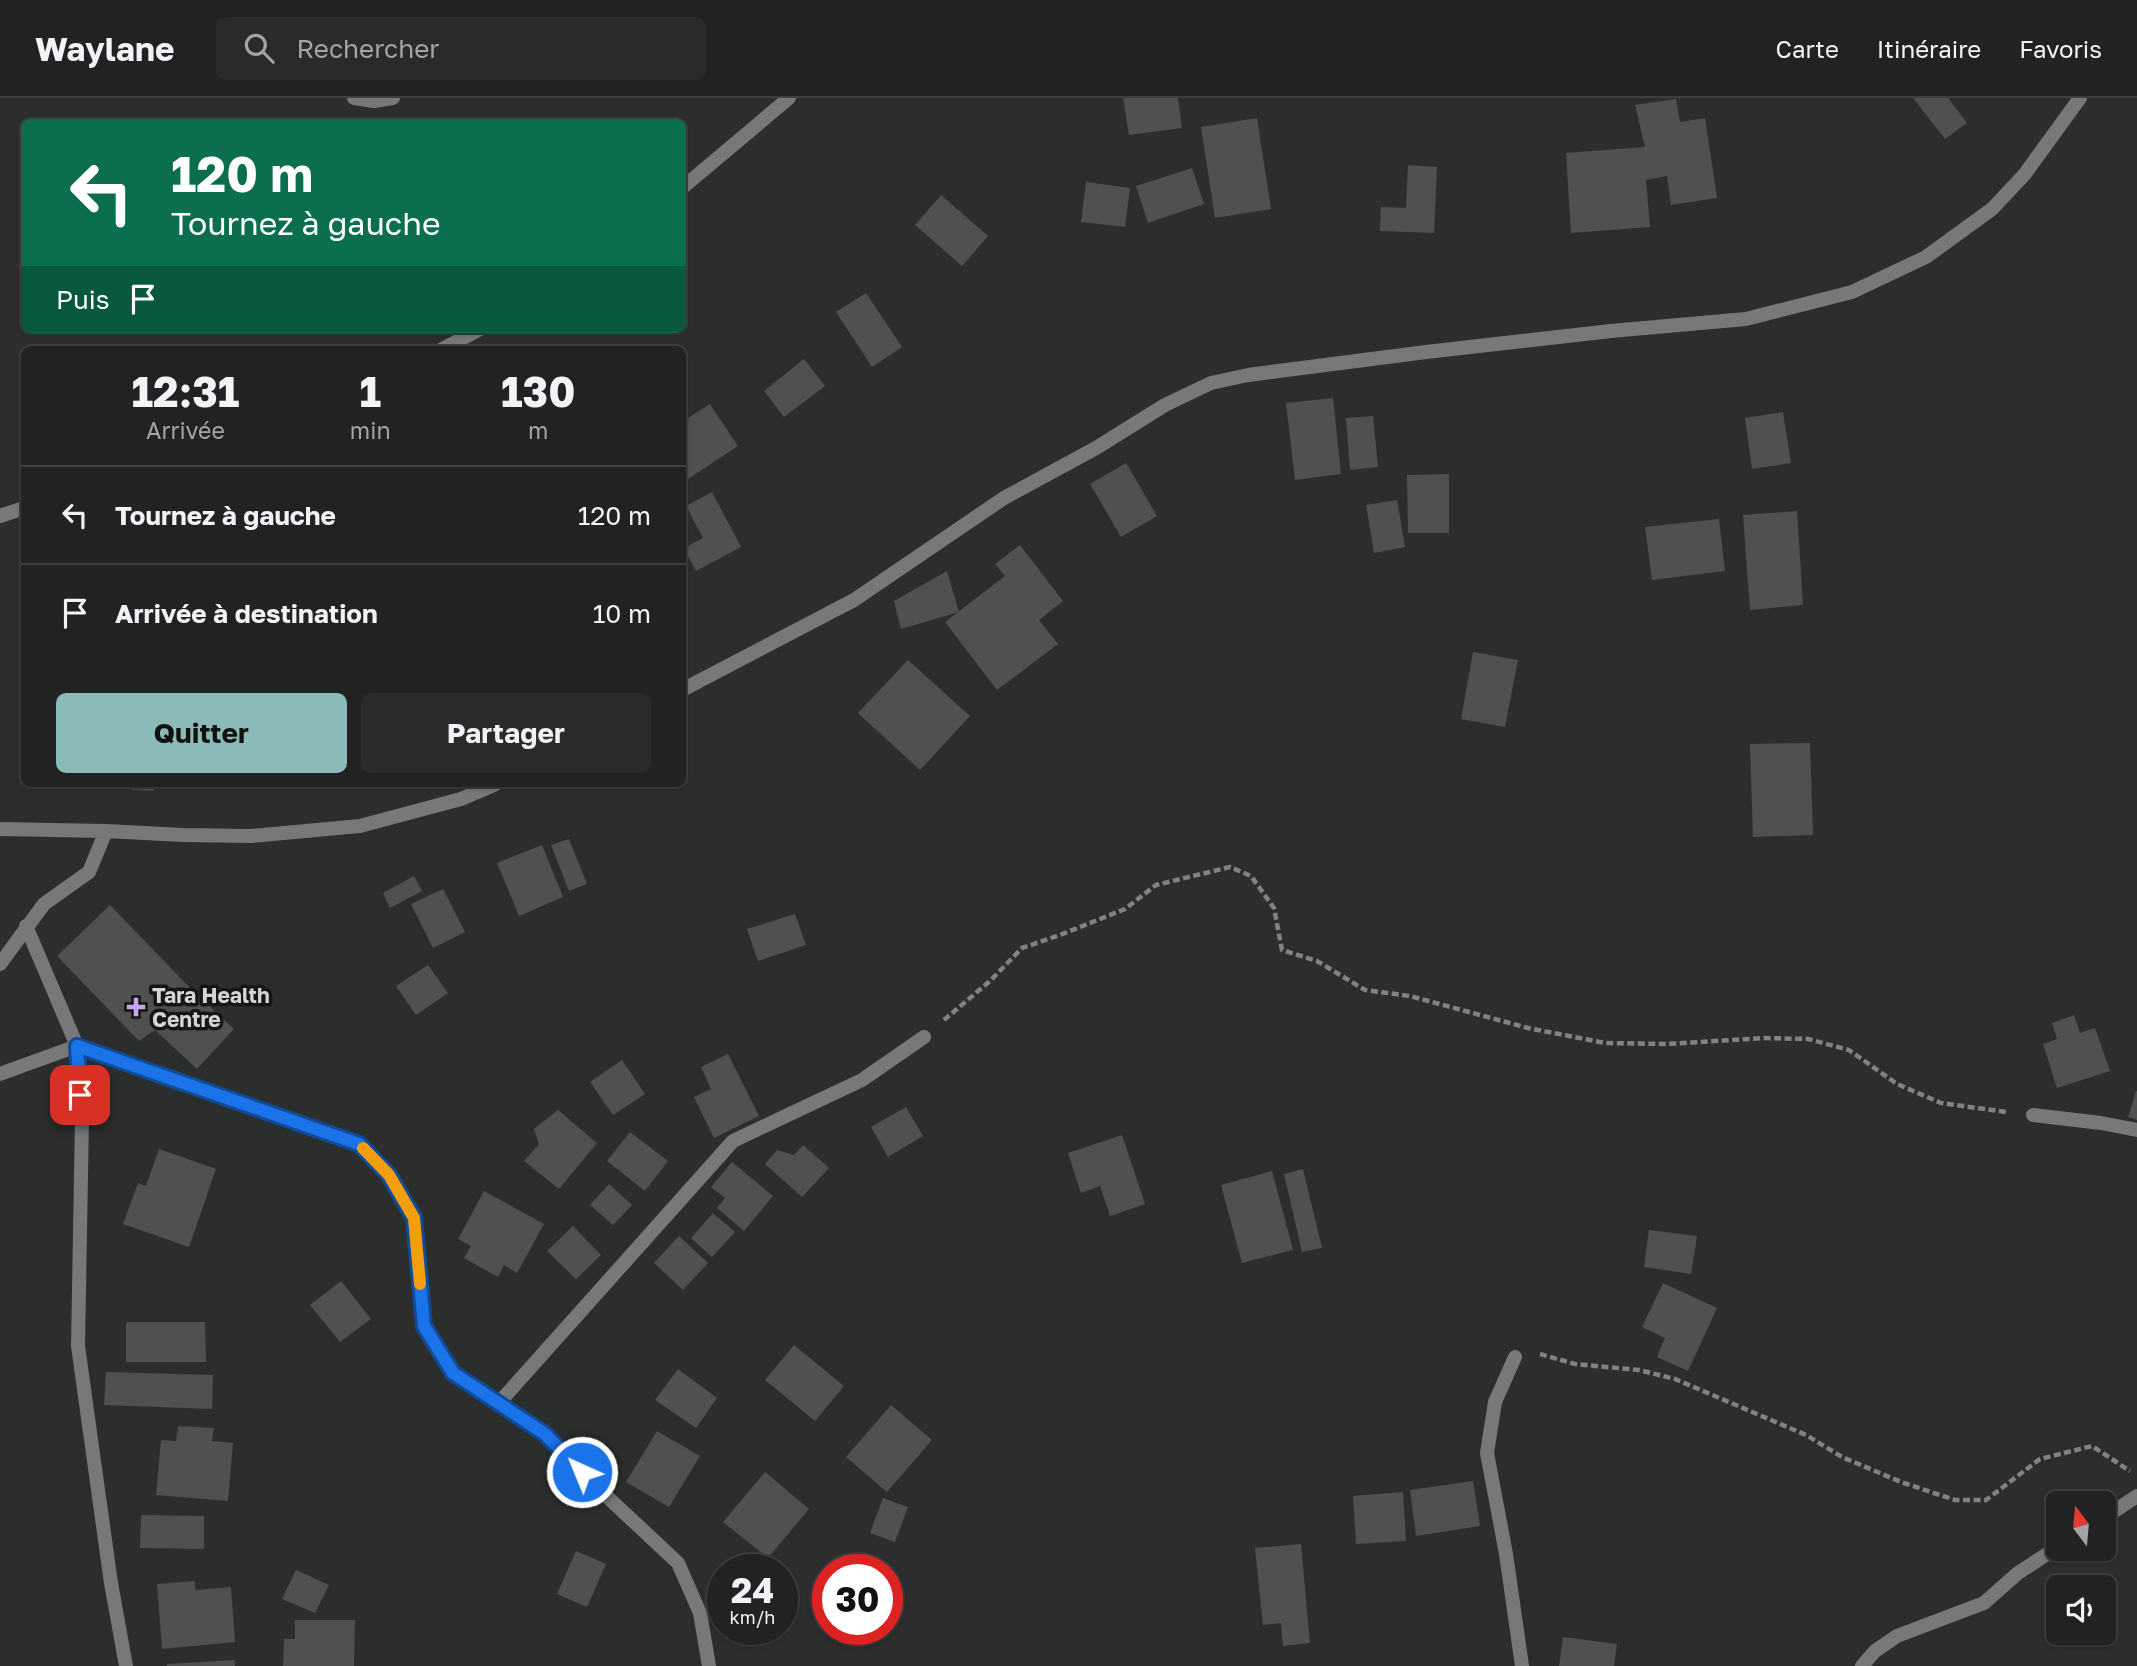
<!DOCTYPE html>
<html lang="fr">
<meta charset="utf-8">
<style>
:root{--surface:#212222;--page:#292a2a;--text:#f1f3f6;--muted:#a2a4a5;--line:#3e3f40;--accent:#8bbbb9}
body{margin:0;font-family:"Golos Text",sans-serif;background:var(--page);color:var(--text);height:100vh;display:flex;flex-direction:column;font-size:26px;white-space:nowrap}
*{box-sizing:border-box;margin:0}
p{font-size:23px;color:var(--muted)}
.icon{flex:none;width:38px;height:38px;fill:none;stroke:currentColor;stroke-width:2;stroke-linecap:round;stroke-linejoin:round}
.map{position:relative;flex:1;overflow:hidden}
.drawer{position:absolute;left:21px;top:248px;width:665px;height:441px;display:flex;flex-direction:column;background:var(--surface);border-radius:10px;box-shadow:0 2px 5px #0004,0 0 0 2px var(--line)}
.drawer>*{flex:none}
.banner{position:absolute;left:21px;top:21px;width:665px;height:214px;border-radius:10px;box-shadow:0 2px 5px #0004,0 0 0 2px var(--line);background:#0b6e4f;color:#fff;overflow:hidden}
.needle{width:46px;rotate:344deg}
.tools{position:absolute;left:2046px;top:1393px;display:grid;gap:14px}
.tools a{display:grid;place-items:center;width:70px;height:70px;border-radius:10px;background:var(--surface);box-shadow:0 2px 5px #0004,0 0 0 2px var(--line);font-size:35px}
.speed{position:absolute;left:707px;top:1456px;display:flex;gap:14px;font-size:35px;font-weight:700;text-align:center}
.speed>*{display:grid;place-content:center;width:91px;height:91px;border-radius:50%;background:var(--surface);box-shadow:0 2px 5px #0004,0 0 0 2px var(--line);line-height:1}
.speed small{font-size:18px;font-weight:400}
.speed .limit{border:10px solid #d22;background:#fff;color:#111}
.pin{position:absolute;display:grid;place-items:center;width:60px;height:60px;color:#fff;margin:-30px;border-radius:14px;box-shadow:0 4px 10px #0006}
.me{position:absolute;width:77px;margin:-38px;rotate:316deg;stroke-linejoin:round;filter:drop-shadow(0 0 5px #0008)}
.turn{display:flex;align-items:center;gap:24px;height:147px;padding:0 35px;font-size:32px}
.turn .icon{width:91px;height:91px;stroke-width:2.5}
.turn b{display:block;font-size:49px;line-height:60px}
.then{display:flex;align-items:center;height:66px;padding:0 35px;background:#0003;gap:14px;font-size:26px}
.eta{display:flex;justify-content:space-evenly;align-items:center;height:119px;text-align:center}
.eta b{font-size:42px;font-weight:700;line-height:49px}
.action{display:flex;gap:14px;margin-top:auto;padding:14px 35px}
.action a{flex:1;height:80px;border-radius:10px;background:var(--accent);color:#111;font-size:28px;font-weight:700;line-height:80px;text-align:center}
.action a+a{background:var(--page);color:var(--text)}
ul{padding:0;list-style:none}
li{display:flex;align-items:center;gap:21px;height:98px;padding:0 35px;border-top:2px solid var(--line)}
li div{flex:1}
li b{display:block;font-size:26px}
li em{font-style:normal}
header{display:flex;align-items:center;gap:42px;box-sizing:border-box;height:98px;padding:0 35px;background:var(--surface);border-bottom:2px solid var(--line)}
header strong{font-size:33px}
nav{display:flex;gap:38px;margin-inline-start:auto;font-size:24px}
.search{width:490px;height:63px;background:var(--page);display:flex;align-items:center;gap:18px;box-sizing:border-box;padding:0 24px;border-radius:10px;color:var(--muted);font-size:26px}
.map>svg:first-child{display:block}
.building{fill:#4f514f}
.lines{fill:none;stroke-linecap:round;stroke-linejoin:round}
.path{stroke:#818281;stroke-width:4.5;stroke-dasharray:7 3.5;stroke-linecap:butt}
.street{stroke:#777877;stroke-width:14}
.route-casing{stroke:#114b97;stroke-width:18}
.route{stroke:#1a73e8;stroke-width:12}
.slow{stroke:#f59e0b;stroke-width:12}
.poi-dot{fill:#c4a7f1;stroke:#151615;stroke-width:2.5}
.labels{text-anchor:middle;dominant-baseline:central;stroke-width:7;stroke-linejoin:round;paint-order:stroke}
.poi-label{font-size:21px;font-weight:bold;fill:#d3d4d3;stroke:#151615;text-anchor:start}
</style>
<header>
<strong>Waylane</strong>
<div class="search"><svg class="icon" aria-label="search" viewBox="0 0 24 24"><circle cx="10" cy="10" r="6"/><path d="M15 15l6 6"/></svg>Rechercher</div>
<nav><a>Carte</a><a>Itinéraire</a><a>Favoris</a></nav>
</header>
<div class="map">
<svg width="2137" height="1568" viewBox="0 0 2137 1568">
<rect width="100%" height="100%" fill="#2c2e2d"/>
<path class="building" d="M1123 0H1178L1182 30 1129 37Z
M1913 0H1948L1967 25 1945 41Z
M1676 1 1680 24 1705 20 1717 100 1671 107 1667 78 1646 82 1650 129 1571 135 1566 55 1645 49 1635 7Z
M1257 20 1271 111 1215 120 1201 29Z
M1408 67 1437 69 1434 135 1380 133 1381 109 1406 110Z
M1192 70 1204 106 1148 125 1136 88Z
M1086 84 1130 90 1125 129 1081 124Z
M941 97 988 138 962 168 915 127Z
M866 195 902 249 872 269 836 214Z
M804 261 825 288 784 319 764 293Z
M1333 300 1341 376 1295 382 1286 305Z
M710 306 738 348 682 385V324Z
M1783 314 1791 365 1752 371 1745 320Z
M1373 318 1378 369 1350 372 1346 320Z
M1126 365 1157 418 1121 439 1090 386Z
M1449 376V435H1408L1407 377Z
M712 394 741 449 696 473 684 450 703 440 686 408Z
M1397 402 1405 449 1374 455 1366 407Z
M1797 413 1803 507 1750 512 1743 417Z
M1719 421 1725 473 1652 482 1645 429Z
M1020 447 1063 503 1039 522 1058 546 997 592 945 524 1005 478 995 466Z
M947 473 959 514 901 531 894 503Z
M1473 554 1518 562 1505 629 1461 621Z
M908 562 970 618 920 672 858 615Z
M1810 645 1813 737 1753 739 1750 646Z
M132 686H154V693L132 692Z
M569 741 587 786 569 793 551 747Z
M542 747 563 799 519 818 497 765Z
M414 778 422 793 390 810 383 795Z
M443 791 465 834 433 850 411 806Z
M110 807 192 892 234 931 197 971 155 932 139 943 57 858Z
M795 816 806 847 758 863 747 831Z
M428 867 448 895 416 917 396 888Z
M2074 917 2080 935 2095 930 2110 973 2057 990 2043 946 2057 941 2052 925Z
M728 956 759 1018 714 1040 694 999 711 991 701 969Z
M622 962 645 996 613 1017 590 984Z
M2136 993H2137V1022L2128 1019Z
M906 1009 923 1038 888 1059 871 1029Z
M558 1012 597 1045 559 1091 524 1063 539 1046 534 1031Z
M630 1034 668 1063 645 1093 607 1063Z
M1122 1037 1145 1106 1110 1118 1100 1088 1081 1095 1068 1055Z
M803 1047 829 1070 802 1099 765 1066 777 1052 794 1057Z
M159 1051 216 1071 189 1149 123 1126 138 1085 146 1088Z
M732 1064 773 1098 744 1133 717 1110 725 1100 711 1089Z
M1303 1071 1322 1150 1302 1154 1284 1076Z
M1272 1073 1293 1152 1242 1165 1221 1087Z
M609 1086 632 1107 613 1127 590 1107Z
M484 1093 544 1126 517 1175 504 1167 498 1179 464 1160 471 1148 458 1141Z
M713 1115 735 1134 712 1159 691 1140Z
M573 1128 601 1157 576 1181 547 1153Z
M1649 1132 1697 1138 1691 1176 1644 1169Z
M679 1138 708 1165 683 1192 654 1165Z
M341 1183 371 1221 340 1244 310 1207Z
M1663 1185 1717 1210 1688 1273 1657 1259 1665 1240 1642 1229Z
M126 1224H205L206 1264H126Z
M794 1247 844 1288 815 1323 765 1282Z
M678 1271 717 1300 696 1330 655 1302Z
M106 1274 213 1277 212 1311 104 1307Z
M891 1307 932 1342 887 1394 846 1359Z
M178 1328 214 1330 212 1343 233 1345 228 1403 156 1397 161 1342 176 1343Z
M657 1333 700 1358 669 1409 626 1384Z
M765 1374 809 1411 768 1460 723 1424Z
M1473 1383 1480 1428 1416 1438 1410 1392Z
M1403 1394 1406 1443 1356 1446 1353 1398Z
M883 1400 908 1409 895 1444 870 1435Z
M141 1417 204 1418V1451L140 1450Z
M1301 1446 1310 1545 1283 1548 1281 1525 1263 1527 1255 1450Z
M576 1453 606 1466 587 1509 557 1496Z
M296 1472 329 1487 315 1515 282 1501Z
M195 1483V1492L231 1489 235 1544 162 1551 157 1486Z
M295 1522H355L354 1568H283L284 1541H295Z
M1563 1539 1617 1546 1614 1568H1559Z
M235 1562V1568H167V1566Z"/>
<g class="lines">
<path class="path" d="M944 922 990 883 1022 850 1060 837 1125 811 1156 787 1230 769 1251 778 1274 810 1282 852 1317 863 1365 892 1410 898 1528 930 1605 945 1667 946 1764 940 1808 941 1849 952 1897 986 1941 1005 2006 1014
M1540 1256 1575 1266 1639 1272 1675 1281 1806 1337 1842 1359 1901 1384 1955 1402H1986L2040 1361 2092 1348 2130 1373"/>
<path class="street" d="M354 0 374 3 393 0
M682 90 789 0
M441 252 480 231
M0 418 24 410
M682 592 854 502 1004 400 1096 350 1165 307 1211 285 1248 277 1426 254 1611 233 1746 221 1852 194 1926 159 1992 111 2024 77 2080 0
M0 731 106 733 183 737 251 738 360 728 461 701 496 686
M26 828 77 948 82 1021 78 1248 111 1485 126 1568
M0 866 44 806 89 774 106 733
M0 976 77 948 359 1047 389 1077 414 1120 424 1228 453 1275 545 1336 601 1393 678 1465 700 1515 709 1568
M2033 1017 2101 1025 2137 1032
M1515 1259 1495 1304 1487 1355 1506 1456 1522 1568
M498 1306 733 1043 862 982 924 939
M2104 1420 2137 1398
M1862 1568 1875 1553 1897 1538 1984 1505 2018 1475 2058 1449"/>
</g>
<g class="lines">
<g class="route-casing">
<path id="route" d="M80 997 77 948 359 1046 389 1077 414 1120 424 1228 453 1275 545 1336 582 1374"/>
</g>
<use href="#route" class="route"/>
<path class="slow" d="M363 1050 389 1077 414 1120 420 1186"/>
</g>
<path class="poi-dot" d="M132.5 898.5h7v7h7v7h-7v7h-7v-7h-7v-7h7z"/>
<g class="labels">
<g class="poi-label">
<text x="152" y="897">Tara Health<tspan x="152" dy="24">Centre</tspan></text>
</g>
</g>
</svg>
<div class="tools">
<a><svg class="needle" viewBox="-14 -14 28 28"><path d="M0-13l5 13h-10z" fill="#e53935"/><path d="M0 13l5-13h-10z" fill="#a2a4a5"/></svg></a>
<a><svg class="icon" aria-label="sound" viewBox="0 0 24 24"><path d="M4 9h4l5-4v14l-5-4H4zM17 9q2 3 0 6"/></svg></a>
</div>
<div class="speed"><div>24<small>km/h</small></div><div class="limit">30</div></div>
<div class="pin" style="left:80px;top:997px;background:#d93025"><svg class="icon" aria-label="arrive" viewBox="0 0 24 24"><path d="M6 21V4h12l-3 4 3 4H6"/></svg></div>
<svg class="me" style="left:582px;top:1374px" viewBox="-20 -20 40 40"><circle r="17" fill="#1a73e8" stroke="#fff" stroke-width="3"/><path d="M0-11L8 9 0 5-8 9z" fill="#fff"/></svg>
<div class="banner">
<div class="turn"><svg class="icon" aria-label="left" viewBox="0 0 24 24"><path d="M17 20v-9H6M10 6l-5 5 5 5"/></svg><div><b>120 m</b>Tournez à gauche</div></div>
<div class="then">Puis<svg class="icon" aria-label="arrive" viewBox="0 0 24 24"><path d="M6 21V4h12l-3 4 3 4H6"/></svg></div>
</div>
<section class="drawer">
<div class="eta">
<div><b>12:31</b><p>Arrivée</p></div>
<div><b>1</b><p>min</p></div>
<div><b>130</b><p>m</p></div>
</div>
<ul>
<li><svg class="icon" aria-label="left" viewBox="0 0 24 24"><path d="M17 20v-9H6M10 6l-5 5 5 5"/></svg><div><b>Tournez à gauche</b></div><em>120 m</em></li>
<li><svg class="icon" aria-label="arrive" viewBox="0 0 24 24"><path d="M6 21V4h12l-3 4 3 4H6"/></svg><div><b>Arrivée à destination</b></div><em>10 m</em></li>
</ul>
<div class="action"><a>Quitter</a><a>Partager</a></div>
</section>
</div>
